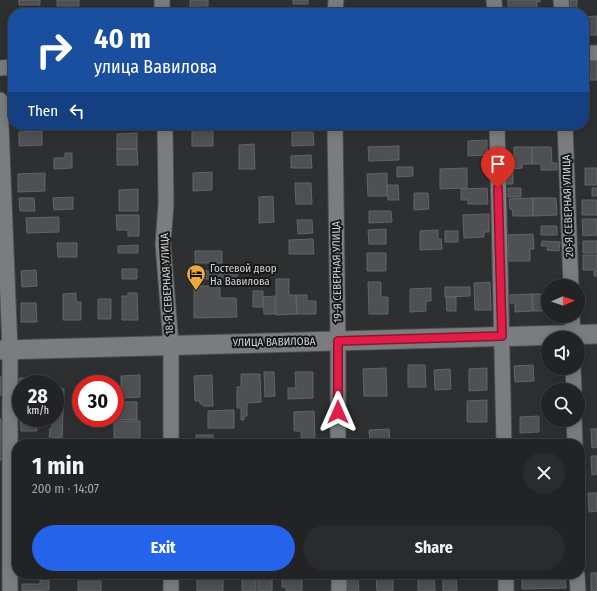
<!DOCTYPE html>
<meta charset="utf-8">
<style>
:root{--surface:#222325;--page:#2a2b2d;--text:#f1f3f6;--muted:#a2a4a7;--line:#3f4042;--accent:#2563eb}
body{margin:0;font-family:"Fira Sans Condensed",sans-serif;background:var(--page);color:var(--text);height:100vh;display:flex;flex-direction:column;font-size:15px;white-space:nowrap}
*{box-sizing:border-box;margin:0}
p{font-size:13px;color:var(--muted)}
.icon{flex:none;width:22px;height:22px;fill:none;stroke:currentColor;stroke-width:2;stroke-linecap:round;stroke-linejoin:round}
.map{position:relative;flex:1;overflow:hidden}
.details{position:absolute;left:12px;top:439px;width:573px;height:140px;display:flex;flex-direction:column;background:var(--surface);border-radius:16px;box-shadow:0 2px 10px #0003,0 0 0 1px var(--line)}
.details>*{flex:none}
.hud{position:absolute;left:8px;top:8px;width:581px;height:122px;border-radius:16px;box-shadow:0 2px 10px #0003,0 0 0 1px var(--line);background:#1a4fa0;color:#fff;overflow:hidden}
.needle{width:26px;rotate:88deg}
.fabs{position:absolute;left:541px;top:279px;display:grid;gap:8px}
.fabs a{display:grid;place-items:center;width:44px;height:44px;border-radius:50%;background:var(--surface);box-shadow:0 2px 10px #0003,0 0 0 1px var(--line);font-size:20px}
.speed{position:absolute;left:12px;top:375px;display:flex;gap:8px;font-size:20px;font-weight:700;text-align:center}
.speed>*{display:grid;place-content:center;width:52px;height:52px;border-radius:50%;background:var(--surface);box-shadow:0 2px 10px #0003,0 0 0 1px var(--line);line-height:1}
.speed small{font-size:10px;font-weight:400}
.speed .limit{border:6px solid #d22;background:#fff;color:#111}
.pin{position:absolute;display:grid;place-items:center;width:34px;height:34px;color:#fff;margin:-41px -17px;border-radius:50% 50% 50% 0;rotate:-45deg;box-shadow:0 0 4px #0007}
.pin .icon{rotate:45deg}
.me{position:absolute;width:44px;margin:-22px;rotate:0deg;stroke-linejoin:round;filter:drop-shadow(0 0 3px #0008)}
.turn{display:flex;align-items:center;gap:14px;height:84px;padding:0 20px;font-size:18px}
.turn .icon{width:52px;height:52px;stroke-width:2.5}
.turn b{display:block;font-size:28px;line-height:34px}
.then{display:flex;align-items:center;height:38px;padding:0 20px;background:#0003;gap:8px;font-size:15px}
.round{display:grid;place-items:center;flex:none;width:42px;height:42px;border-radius:21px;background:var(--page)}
.head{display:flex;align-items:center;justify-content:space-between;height:68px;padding:0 20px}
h1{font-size:24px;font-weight:700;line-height:30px}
.primary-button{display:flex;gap:8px;margin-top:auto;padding:8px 20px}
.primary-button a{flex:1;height:46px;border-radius:24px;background:var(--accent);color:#fff;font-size:16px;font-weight:700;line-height:46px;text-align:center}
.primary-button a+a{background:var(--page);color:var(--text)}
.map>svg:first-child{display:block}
.building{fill:#4e5053;stroke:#626467}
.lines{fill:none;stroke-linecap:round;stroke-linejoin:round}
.minor-casing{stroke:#4a4c4e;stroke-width:17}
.tertiary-casing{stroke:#4a4c4e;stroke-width:21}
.minor{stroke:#7a7d7f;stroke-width:15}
.tertiary{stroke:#7a7d7f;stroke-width:19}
.route-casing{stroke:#92132f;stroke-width:10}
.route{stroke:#e11d48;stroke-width:7}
.labels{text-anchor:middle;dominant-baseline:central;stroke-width:4;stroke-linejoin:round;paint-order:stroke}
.street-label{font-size:11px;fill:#d3d4d5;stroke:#161718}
.poi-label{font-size:11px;fill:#d3d4d5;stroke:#161718;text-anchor:start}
</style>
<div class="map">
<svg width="597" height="591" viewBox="0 0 597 591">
<rect width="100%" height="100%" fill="#2d2f31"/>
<path class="building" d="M19 0H40V5H19Z
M57 0H79V6H57Z
M190 0H208V6H199V10H190Z
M293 0H308V4H293Z
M508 0H540V2H537V10L508 11Z
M570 0H577V11H570Z
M552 10V13H537V11Z
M597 16V35H584V17Z
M584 59H597V80H590V74H584Z
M32 125H53V127H32Z
M113 125H136V127H113Z
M471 125H487V128L471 129Z
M213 128V146H192V129Z
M42 131V145L19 146V132Z
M292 132H313L314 145 292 146Z
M137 133V149H117V134Z
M487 140V155L468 156V141Z
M254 144 255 169H239V145Z
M399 146V160L369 161 368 147Z
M514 147H532V164H522V168L514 169Z
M532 147H551L552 163H557V170H541V164H532Z
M117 149H137L138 165H117Z
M65 153H72V168L54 169V158H65Z
M311 155 312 168H291V156Z
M397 167H413V176L397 177Z
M467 168V188L440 189V169Z
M585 168H597V185H585Z
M506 169H513V184H507Z
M212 172V190L193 191V173Z
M45 173V191L18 192V174Z
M387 173V196H368L367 174Z
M295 183H311L312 204H296Z
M387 185H398L399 200H388Z
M487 188 488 204H468V200H461V189Z
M508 188H521V197H508Z
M592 188H597V196H592Z
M138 189V211H119V190Z
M414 193H428L429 209 414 210Z
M273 196 274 222 259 223V197Z
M73 197V209L54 210 53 198Z
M19 198H34L35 211H20Z
M533 198H556L557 215 533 216Z
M533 198V216H513L512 209H510L509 199Z
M582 200H597V215H582Z
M369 211H391L392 222 369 223Z
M489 214V232H484V237L464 238 463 215Z
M116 215H139V236H128V230H117Z
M59 217V232L27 233 26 218Z
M582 219H597V235L583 236Z
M297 220H312L313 233 298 234Z
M541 226H557V235H541Z
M386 229V244H369L368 230Z
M438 230V239H441L442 249 420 250V231Z
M445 231H458V242H445Z
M533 234 534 249H530V261H509L508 235Z
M313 239 314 254H289V240Z
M542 241 560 242 559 251 547 250 548 246H541Z
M583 241H597V253H583Z
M57 243H77V257H58Z
M138 245V253H118V246Z
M195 251H222V263H195Z
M367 253H386V271H367Z
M583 255H597V276H594V270H583Z
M122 269H137V279H122Z
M36 270 37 286 22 287 21 271Z
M237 270V279H196V271Z
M276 279H289V295H296L297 314 276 315Z
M368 282H381V297H388V314H369Z
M490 282 491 310H475L474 283Z
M194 286H220V298H236L237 317 194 318Z
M445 287H470V296L445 297Z
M431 288V301H426V311L410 312V289Z
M253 291H263V307H253Z
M76 293V302H81V320H63V294Z
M128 293H137L138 320H122V296H128Z
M532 294H548V311H533Z
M532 294 533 311 515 312V303H510V295Z
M296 295H307V301H316V314H297Z
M275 296V314H264L263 297Z
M446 297H456V311H447Z
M98 299H111V319H98Z
M21 303H36L37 322H21Z
M408 365H425L426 387H408Z
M533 365 534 381 515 382 514 366Z
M386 368 387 396H364L363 369Z
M487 368V390L469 391V369Z
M450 369 451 389 435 390 434 370Z
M264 372H274L275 396 265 397Z
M295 372H313V398L288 399V388H296Z
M241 374H260L261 402 247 403V416H244V420H241V408H237V387H241Z
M140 375V397L121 398V376Z
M212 375 213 406H203V404H200V401H195L194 376Z
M0 377H5L6 394 0 395Z
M19 378H45L46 384H21V393H19Z
M55 388 64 389 62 438 49 437 50 428H52V418H55Z
M487 400V422H467V401Z
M115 402H137V420L115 419Z
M234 410V428H208V411Z
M314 411 315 438H301V431H294V412Z
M20 413 21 418H36L37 431H21Z
M539 416V432L520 433V417Z
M0 419H1L3 460H0Z
M114 421H140V438H114Z
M389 429 390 444H370L369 430Z
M591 429H597V447L592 448Z
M196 435H213V444H196Z
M112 442H139V444H112Z
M591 456H597V474L592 475Z
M588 493H597V511L589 512Z
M591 573H597V591H591Z
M33 574H45V578H33Z
M418 574H434L435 591H418Z
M443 574H456L457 591H443Z
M522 574H565L566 588 522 589Z
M393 576V591H377L376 577Z
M258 577H272V591H258Z
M282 577H302V591H286V587H282Z
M197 579H223V591H197Z
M242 579H256V591H242Z
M345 579H358L359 591H345Z
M40 580H49V590L22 591V584H40Z
M78 581H101V591H78Z"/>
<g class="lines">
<g class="minor-casing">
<path id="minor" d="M162 0V13
M494 0 495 13
M561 0 562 13
M335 13 336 0
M584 53H597
M0 68 13 67
M0 100 10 350V591
M165 125 166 204 163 244 171 344V444
M335 125 338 341V444
M497 125 504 444
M565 125 571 286
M572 316 573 338
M573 368 574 390
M574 420 575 444
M171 574V591
M339 574V591
M506 574V591
M577 574 578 591"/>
</g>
<g class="tertiary-casing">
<path id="tertiary" d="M0 350 597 334"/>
</g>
<use href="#minor" class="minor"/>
<use href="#tertiary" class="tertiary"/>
</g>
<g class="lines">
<g class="route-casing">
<path id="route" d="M338 412V341L502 336 498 188"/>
</g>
<use href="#route" class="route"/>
</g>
<defs>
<g id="hotel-pin" transform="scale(1)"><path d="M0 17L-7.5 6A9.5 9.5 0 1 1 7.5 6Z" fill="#eca93a" stroke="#161718"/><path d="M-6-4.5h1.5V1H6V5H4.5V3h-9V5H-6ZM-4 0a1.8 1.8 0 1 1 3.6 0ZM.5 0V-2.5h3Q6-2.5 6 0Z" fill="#111"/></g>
</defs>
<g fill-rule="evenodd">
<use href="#hotel-pin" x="196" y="274"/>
</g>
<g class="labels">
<g class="street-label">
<text transform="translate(568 206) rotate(-92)">20-Я СЕВЕРНАЯ УЛИЦА</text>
<text transform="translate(337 272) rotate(-91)">19-Я СЕВЕРНАЯ УЛИЦА</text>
<text transform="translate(167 284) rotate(-93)">18-Я СЕВЕРНАЯ УЛИЦА</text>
<text transform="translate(274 342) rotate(-1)">УЛИЦА ВАВИЛОВА</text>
</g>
<g class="poi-label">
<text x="210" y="268">Гостевой двор<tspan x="210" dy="13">На Вавилова</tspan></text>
</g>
</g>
</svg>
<div class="fabs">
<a><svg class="needle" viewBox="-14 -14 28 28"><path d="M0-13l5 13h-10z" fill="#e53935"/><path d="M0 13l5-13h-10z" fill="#a2a4a7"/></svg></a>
<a><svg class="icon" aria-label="sound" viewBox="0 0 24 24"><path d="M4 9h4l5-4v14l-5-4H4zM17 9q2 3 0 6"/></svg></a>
<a><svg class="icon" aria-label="search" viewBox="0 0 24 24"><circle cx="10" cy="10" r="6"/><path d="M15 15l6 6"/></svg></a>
</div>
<div class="speed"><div>28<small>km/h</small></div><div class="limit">30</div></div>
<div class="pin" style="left:498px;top:188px;background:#d93025"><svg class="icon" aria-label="arrive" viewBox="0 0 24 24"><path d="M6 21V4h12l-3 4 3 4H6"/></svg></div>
<svg class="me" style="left:338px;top:412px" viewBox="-20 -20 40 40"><path d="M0-17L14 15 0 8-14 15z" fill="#e11d48" stroke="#fff" stroke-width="4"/></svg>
<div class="hud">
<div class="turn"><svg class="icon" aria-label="right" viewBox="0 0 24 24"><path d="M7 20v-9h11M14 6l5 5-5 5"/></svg><div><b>40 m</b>улица Вавилова</div></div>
<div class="then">Then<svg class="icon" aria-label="left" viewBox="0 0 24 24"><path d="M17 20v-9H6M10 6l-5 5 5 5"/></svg></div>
</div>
<section class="details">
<div class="head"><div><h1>1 min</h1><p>200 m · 14:07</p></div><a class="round"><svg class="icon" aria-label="close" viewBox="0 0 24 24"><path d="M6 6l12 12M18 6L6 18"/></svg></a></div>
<div class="primary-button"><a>Exit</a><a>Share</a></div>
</section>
</div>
